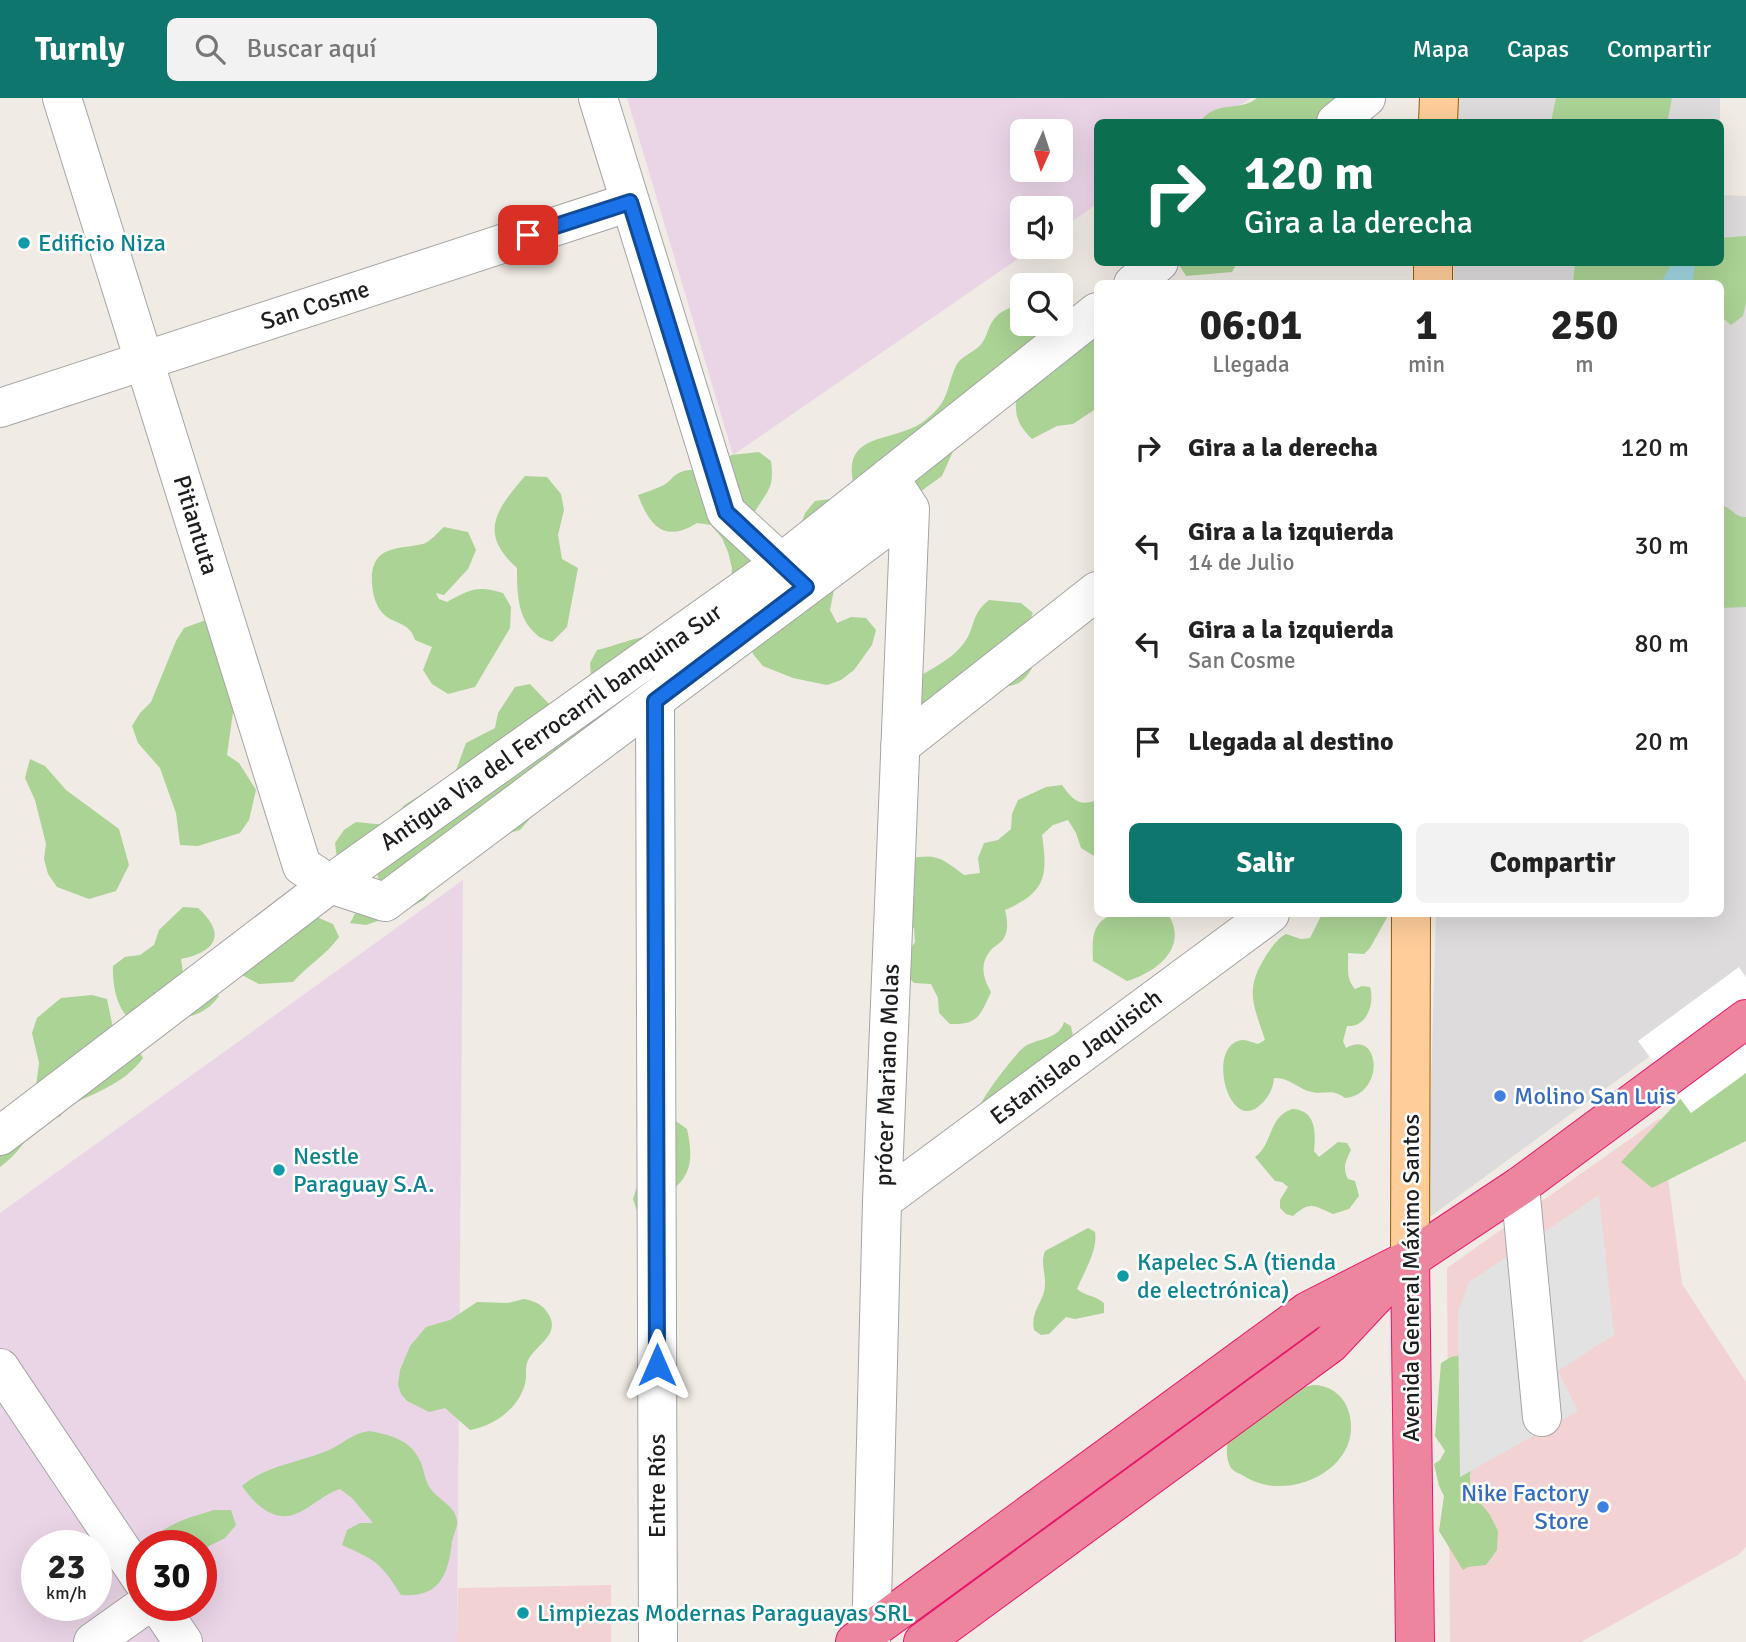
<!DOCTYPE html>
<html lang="es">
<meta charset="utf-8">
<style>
:root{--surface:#fff;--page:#f2f2f2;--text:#222;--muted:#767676;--accent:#0f766e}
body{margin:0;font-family:Signika,sans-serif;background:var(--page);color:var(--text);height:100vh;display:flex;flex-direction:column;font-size:26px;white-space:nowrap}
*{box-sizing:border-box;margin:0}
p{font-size:23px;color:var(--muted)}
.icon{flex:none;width:38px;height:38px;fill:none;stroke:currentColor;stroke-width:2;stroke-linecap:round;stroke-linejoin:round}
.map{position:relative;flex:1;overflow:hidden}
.details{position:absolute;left:1094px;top:182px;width:630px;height:637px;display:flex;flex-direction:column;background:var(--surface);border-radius:10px;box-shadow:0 7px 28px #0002}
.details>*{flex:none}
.hud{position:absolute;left:1094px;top:21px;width:630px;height:147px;border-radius:10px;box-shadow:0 7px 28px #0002;background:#0b6e4f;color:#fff;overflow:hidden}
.needle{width:46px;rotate:183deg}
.fabs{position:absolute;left:1010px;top:21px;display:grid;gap:14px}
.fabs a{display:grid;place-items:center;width:63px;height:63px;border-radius:10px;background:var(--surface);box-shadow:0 7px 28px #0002;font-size:35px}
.speed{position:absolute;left:21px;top:1432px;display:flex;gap:14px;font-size:35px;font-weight:700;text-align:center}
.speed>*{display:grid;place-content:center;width:91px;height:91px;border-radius:50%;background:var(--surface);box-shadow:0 7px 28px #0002;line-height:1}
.speed small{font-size:18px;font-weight:400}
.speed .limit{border:10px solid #d22;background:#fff;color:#111}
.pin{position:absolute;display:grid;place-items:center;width:60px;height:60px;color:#fff;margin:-30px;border-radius:14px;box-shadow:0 4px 10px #0006}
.me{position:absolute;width:77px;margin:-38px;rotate:0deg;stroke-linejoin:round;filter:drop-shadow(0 0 5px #0008)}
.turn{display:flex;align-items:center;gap:24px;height:147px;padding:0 35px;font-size:32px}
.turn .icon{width:91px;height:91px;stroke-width:2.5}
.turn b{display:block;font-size:49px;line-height:60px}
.eta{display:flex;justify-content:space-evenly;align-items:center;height:119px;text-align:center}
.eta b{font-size:42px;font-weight:800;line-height:49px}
.primary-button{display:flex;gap:14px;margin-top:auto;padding:14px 35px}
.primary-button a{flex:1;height:80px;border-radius:10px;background:var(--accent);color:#fff;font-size:28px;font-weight:800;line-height:80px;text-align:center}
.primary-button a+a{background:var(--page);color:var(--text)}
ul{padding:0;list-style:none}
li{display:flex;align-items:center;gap:21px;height:98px;padding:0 35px}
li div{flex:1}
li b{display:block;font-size:26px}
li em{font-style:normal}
header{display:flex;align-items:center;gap:42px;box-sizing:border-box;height:98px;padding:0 35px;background:var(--accent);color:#fff}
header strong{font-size:33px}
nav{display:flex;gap:38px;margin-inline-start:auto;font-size:24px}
.search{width:490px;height:63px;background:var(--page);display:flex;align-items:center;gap:18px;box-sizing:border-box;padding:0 24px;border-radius:10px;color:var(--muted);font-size:26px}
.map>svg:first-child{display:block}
.residential{fill:#dddbdb}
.commercial{fill:#f2d2d2}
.industrial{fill:#ead5e7;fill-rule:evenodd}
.forest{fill:#abd395}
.parking{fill:#e2e2e2}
.water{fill:#a1d6e1}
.pier{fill:#fff}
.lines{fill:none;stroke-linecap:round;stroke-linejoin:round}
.minor-casing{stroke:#a5a5a5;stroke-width:40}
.major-casing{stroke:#995d00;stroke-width:40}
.highway-casing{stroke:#e8176b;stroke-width:40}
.minor{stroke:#fff;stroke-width:38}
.major{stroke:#ffcd9a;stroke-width:38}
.highway{stroke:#ed859f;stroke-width:38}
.route-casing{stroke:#114b97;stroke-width:18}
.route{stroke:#1a73e8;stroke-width:12}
.culture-dot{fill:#0f9aa8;stroke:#fff;stroke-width:2.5}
.shop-dot{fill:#3f7fe0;stroke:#fff;stroke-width:2.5}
.labels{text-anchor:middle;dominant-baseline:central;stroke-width:5;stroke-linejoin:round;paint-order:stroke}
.culture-label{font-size:24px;fill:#0d838f;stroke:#fff;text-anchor:start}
.street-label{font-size:24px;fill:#1e1e1e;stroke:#fff}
.shop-label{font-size:24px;fill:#366cbe;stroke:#fff;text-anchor:start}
</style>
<header>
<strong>Turnly</strong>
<div class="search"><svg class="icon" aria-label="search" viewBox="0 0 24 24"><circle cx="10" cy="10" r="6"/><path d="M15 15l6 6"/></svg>Buscar aquí</div>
<nav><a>Mapa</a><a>Capas</a><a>Compartir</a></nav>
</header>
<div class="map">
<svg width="1746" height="1544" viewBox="0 0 1746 1544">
<rect width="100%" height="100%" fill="#f0ebe4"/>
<path class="residential" d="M1458 0H1720V24H1457Z
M1720 97 1746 98V888L1427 1121 1436 816H1720V186L1453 185 1454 165 1720 164Z"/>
<path class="commercial" d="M1660 1020 1682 1186 1746 1284V1449L1738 1457 1581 1544H1450L1447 1170Z
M611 1487V1544H457L458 1490Z"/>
<path class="industrial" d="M627 0H1251L1215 24H1097V106L1061 131 1060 110H1022V149H1035L733 357ZM1022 33H1060V72H1022Z
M463 782 457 1544H0V1115ZM37 1447H96V1507H37ZM142 1447H201V1507H142Z"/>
<path class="forest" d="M1257 0H1357L1372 10 1373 24H1200C1216 1 1239 15 1257 0Z
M1556 0H1672L1668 21 1661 24H1551Z
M1746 138V205L1743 218 1731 227 1720 218V186H1690L1691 165 1720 164V140Z
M1178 165H1237L1232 174 1186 178Z
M1575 165H1672L1667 185 1573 186Z
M1022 206V226H1047L1040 259 955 349 942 378 902 407 853 384C844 339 883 343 912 330 921 327 932 317 938 310 948 299 949 283 955 270 960 257 975 255 982 245 985 241 987 235 989 230 996 214 1006 211 1022 206Z
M1097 209V310L1073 326 1057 328 1032 341C1019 328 1015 320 1016 302Z
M759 354 771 363C775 393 766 393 753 417L764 445 795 443 805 415 815 403 830 401 840 413 836 482 830 512 837 525 851 519 866 520 876 532 872 547 854 572 841 582 827 587 793 580 763 568 753 556 731 485 732 470 728 454 722 440 711 427 697 425C665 445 650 429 638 397 646 394 656 391 664 387 669 384 672 379 677 376 700 363 703 389 731 357Z
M525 378 547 379 561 396 564 412 558 437 562 461 578 470 567 529 552 544C547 542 539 540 536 536 517 520 517 493 517 470 478 435 496 412 525 378Z
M1720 407C1731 408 1735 420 1746 419V509L1720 510Z
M444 429 468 434 476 452 468 471 444 497 436 495 439 501 447 504C470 491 477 487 503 495L511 509 510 530 475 589 448 596 432 586 423 572 432 549 415 542C410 526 400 527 387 519 374 510 371 490 372 475 376 447 401 451 423 446 430 444 438 434 444 429Z
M989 502 1021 505 1033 515 1020 543 1028 556 1032 570C1018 595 1003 588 978 585L943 631 904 587C923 575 950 564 964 545 976 529 970 517 989 502Z
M214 519 233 614 227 657 239 665 256 692 249 722 240 735 198 748 180 747 176 715 160 670 138 645 132 628 140 615 151 604 176 543 184 530Z
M653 538 675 556 520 732 505 736 444 779 424 802 395 817 366 827 350 825 357 812 380 790 377 774 337 760 335 745 344 732 356 724 386 727 401 723 403 708 455 675 466 645 495 630 498 615 515 589 530 586 551 608 591 581 590 565 597 552C616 548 633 539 653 538Z
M30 661 45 668 66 692 119 731 129 767 116 793 89 801 57 789 48 776 44 761 46 746 35 702 25 680Z
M1062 687C1073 702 1079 709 1097 702V757L1094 758 1081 750 1076 735 1068 722 1053 727 1042 737C1048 778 1046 794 1005 812 1007 821 1009 831 1004 840 1001 845 994 848 991 852 979 866 983 880 991 894 980 918 978 927 950 926L939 915 938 900 931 886 914 885 903 874 906 858 915 844 914 830 902 819 908 761C937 755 941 760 964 777L980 775 978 760 984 745 998 742 1011 731 1012 716 1018 702 1046 689Z
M183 809 198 810C227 836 216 854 181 861L183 874 210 885 219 898C207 914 198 916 178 922 169 924 156 930 146 929 119 925 112 891 113 868L125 859 140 857 154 847 159 832Z
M1115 816H1168C1189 849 1157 874 1127 883L1093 863C1092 842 1091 823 1115 816Z
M1322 816H1389L1370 850 1364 856 1348 855C1349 868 1345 880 1355 891L1362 888 1370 889C1375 905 1367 930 1347 928L1343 943 1346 950C1380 930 1386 996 1345 1000 1331 990 1325 997 1312 994 1298 991 1289 979 1274 980 1273 992 1268 1000 1259 1008 1228 1035 1205 945 1243 942 1247 942 1254 945 1258 946L1265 942C1253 905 1244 892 1267 856 1273 848 1277 841 1286 836L1301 841 1310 840Z
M304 820H319L333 826 339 839C326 857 307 868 293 884L259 886 231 871Z
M92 897 107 901 113 930 135 946 143 960C123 988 90 996 61 1012V1018C27 1029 26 1051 0 1069V1028L35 996 39 965 32 935 37 920 61 900Z
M1064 924 1071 928 1074 944 980 1007C986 995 1014 957 1024 949 1037 940 1059 942 1064 924Z
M1746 953V1043L1652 1090 1621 1064 1685 996Z
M1292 1011C1316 1012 1316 1034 1314 1053L1319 1059 1338 1044 1347 1045 1351 1052C1346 1063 1342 1069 1348 1081L1355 1083 1359 1098 1349 1111 1333 1116C1313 1107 1310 1103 1293 1118L1286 1116 1280 1110V1102L1288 1089 1282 1084 1275 1083 1255 1059C1273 1046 1268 1019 1292 1011Z
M662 1013 687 1031C699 1084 677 1088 638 1116L633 1101Z
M1088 1130 1095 1134C1098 1152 1084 1174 1077 1191 1085 1198 1095 1197 1104 1205V1215L1075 1221 1066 1219 1049 1236 1041 1237 1034 1232C1030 1213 1044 1204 1045 1188 1046 1175 1040 1166 1045 1153Z
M524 1201C534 1203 542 1206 547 1214 564 1237 532 1248 527 1265 525 1271 527 1278 525 1286 518 1311 494 1328 470 1332L445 1310 429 1314 407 1303 401 1296 398 1287 400 1272 410 1248 426 1229 450 1222 477 1204 508 1205Z
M1461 1257 1475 1343 1470 1377V1392L1490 1417 1498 1433 1497 1452 1486 1467 1468 1469 1463 1472 1439 1433 1444 1398 1439 1388 1434 1366 1440 1362 1445 1353 1435 1338 1441 1265 1451 1259Z
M1313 1287C1328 1287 1341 1295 1347 1309 1370 1367 1290 1408 1244 1378 1239 1375 1234 1374 1231 1370 1225 1360 1227 1348 1228 1338L1293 1292Z
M369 1333C391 1337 412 1342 421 1365 424 1372 425 1383 430 1390 437 1401 456 1408 457 1423 458 1428 453 1438 452 1444 448 1477 440 1500 401 1497 380 1464 377 1463 342 1447L347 1432 360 1425H373L352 1400 340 1391C325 1396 315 1406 302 1413 276 1428 256 1408 242 1388 265 1368 296 1365 324 1354 342 1348 349 1336 369 1333Z
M214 1412H231L236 1427 225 1440 201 1452V1447H150C159 1427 194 1418 214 1412Z"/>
<path class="parking" d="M1599 1097 1614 1237 1558 1273 1578 1313 1460 1379 1458 1214 1469 1184Z"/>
<path class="water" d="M1672 165H1699L1695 168 1692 185H1661Z"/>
<path class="pier" d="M1739 869 1746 879V975L1691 1015 1638 943Z"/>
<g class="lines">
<g class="minor-casing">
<path id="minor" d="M62 0 302 768 330 786 385 804 910 411 889 379
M598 0 726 414 800 482
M1336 24 1366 0
M1133 186 1159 164
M0 310 630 104
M655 603 658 1544
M900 648 1097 493
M0 1038 330 786 781 465 1097 214
M1520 1088 1542 1319
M882 1103 1270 816
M0 1270 142 1482
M158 1507 183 1544
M93 1544 145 1507
M871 1544 882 1103 910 411"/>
</g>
<g class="major-casing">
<path id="major" d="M1438 24 1439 0
M1433 186V164
M1410 1161 1411 816"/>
</g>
<g class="highway-casing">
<path id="highway" d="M1410 1161 1415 1544
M855 1544 1308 1213 1410 1161 1520 1088 1746 921
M923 1544 1330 1246 1389 1183"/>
</g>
<use href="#minor" class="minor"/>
<use href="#major" class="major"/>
<use href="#highway" class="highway"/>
</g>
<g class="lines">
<g class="route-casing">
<path id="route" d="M528 137 630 104 726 414 806 489 655 603 657 1267"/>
</g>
<use href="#route" class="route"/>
</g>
<g class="culture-dot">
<circle cx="24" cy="145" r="7"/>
<circle cx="279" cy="1072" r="7"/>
<circle cx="1123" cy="1178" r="7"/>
<circle cx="523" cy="1515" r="7"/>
</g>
<g class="shop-dot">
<circle cx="1500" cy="998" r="7"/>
<circle cx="1603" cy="1409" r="7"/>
</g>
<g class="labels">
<g class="culture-label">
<text x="38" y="145">Edificio Niza</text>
<text x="293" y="1058">Nestle<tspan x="293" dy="28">Paraguay S.A.</tspan></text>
<text x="1137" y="1164">Kapelec S.A (tienda<tspan x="1137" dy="28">de electrónica)</tspan></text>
<text x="537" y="1515">Limpiezas Modernas Paraguayas SRL</text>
</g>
<g class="street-label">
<text transform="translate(315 207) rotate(-18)">San Cosme</text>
<text transform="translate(196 427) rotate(73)">Pitiantuta</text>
<text transform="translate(551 629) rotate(-35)">Antigua Via del Ferrocarril banquina Sur</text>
<text transform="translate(1076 959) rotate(-37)">Estanislao Jaquisich</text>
<text transform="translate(887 977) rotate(-88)">prócer Mariano Molas</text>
<text transform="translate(1411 1180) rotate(-90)">Avenida General Máximo Santos</text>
<text transform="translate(657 1388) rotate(-90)">Entre Ríos</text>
</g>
<g class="shop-label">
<text x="1514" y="998">Molino San Luis</text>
<text x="1589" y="1395" text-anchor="end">Nike Factory<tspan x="1589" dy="28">Store</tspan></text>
</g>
</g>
</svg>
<div class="fabs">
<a><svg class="needle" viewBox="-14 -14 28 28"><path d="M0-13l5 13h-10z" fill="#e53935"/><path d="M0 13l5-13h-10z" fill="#767676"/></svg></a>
<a><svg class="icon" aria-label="sound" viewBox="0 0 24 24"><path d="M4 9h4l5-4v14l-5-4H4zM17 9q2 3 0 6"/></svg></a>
<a><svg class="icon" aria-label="search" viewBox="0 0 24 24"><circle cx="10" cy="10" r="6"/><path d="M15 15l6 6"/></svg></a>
</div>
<div class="speed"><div>23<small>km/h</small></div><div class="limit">30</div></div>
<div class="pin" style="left:528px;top:137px;background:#d93025"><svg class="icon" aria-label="arrive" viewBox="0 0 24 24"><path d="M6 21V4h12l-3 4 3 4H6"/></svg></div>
<svg class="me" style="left:657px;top:1267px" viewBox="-20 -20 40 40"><path d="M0-17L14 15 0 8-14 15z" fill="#1a73e8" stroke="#fff" stroke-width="4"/></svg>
<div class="hud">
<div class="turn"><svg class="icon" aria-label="right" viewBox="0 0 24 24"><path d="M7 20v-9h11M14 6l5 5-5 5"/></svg><div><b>120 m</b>Gira a la derecha</div></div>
</div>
<section class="details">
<div class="eta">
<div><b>06:01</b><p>Llegada</p></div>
<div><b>1</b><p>min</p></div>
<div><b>250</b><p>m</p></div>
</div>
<ul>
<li><svg class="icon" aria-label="right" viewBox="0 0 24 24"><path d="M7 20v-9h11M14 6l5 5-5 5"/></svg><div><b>Gira a la derecha</b></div><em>120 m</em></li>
<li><svg class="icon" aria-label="left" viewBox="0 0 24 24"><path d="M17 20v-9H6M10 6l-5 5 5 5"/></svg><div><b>Gira a la izquierda</b><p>14 de Julio</p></div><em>30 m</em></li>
<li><svg class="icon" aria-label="left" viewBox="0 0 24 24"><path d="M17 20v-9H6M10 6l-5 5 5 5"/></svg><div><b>Gira a la izquierda</b><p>San Cosme</p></div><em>80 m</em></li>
<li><svg class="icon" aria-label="arrive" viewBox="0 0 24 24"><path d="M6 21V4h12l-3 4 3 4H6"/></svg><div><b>Llegada al destino</b></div><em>20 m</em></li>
</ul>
<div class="primary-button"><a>Salir</a><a>Compartir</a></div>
</section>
</div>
